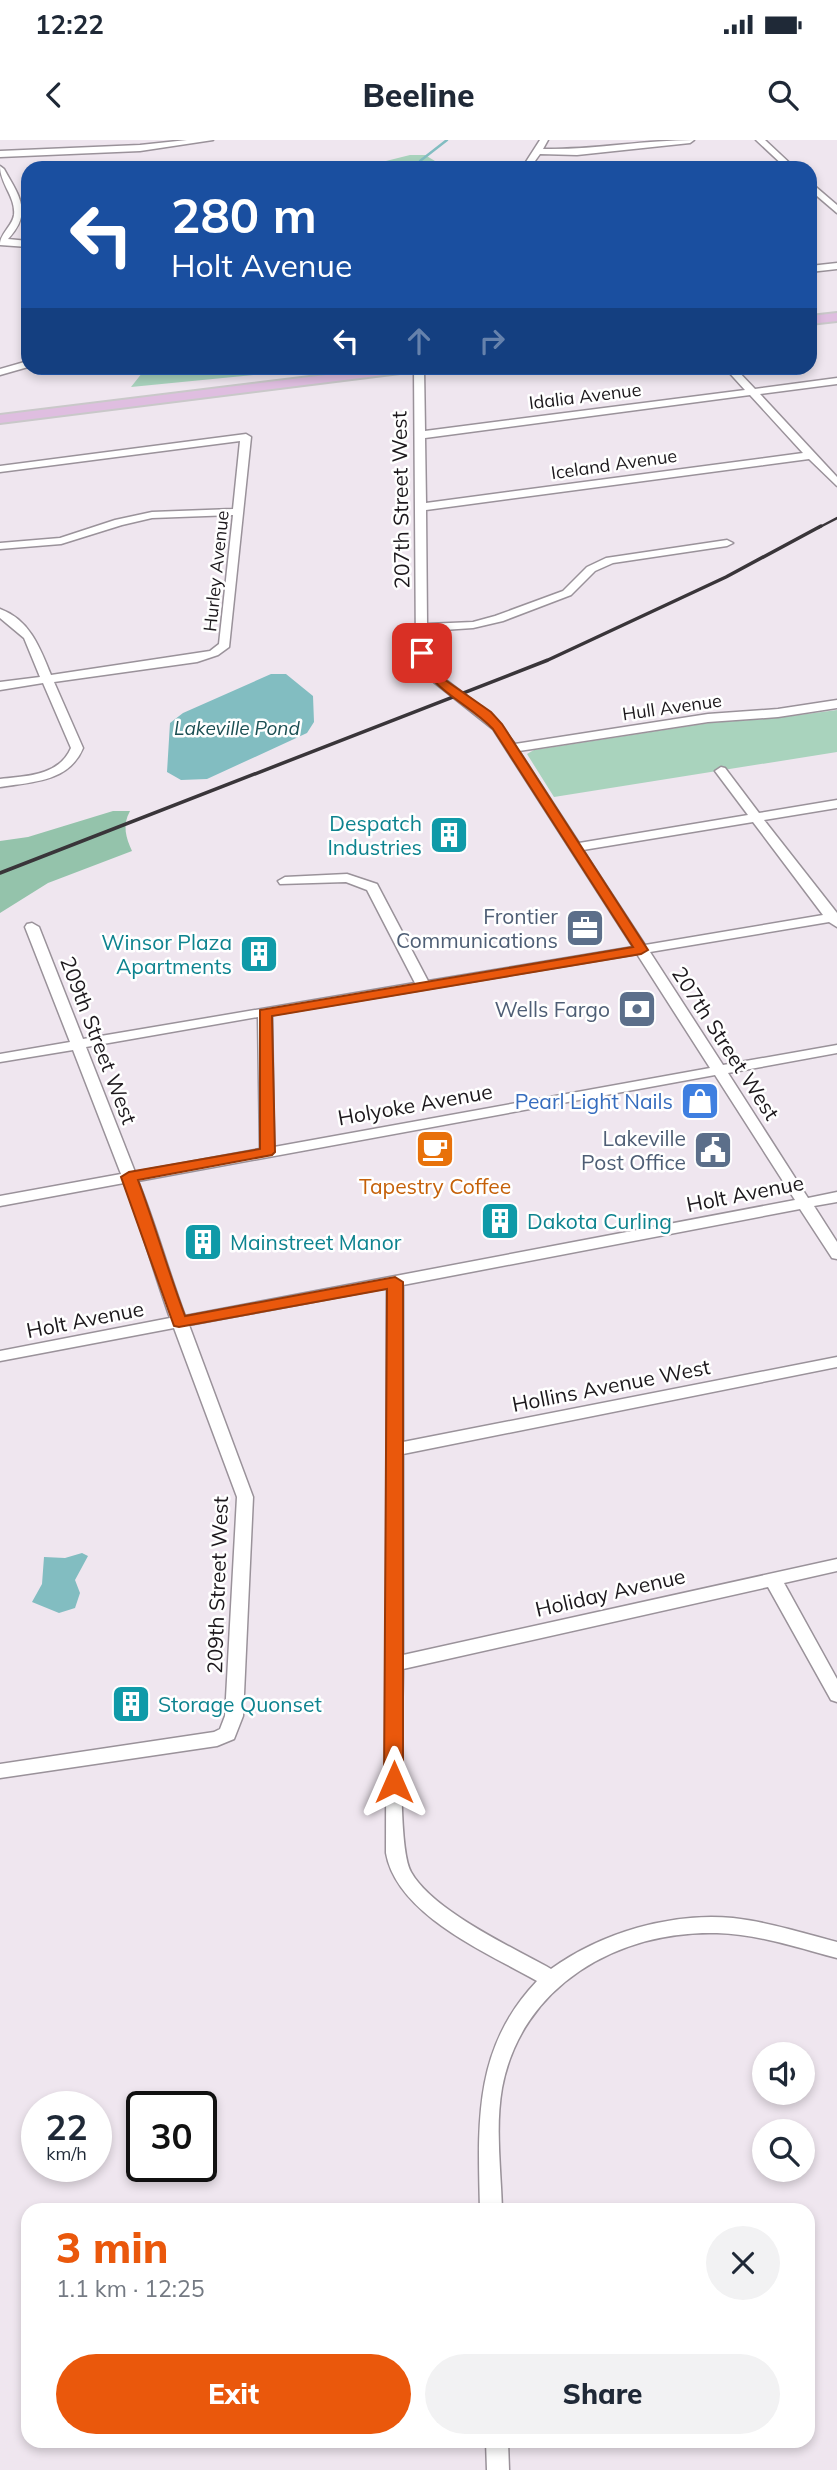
<!DOCTYPE html>
<meta charset="utf-8">
<style>
:root{--surface:#fff;--page:#f2f2f3;--text:#1f2937;--muted:#747a83;--accent:#ea580c}
body{margin:0;font-family:Mulish,sans-serif;background:var(--page);color:var(--text);height:100vh;display:flex;flex-direction:column;font-size:26px;white-space:nowrap}
*{box-sizing:border-box;margin:0}
p{font-size:23px;color:var(--muted)}
.icon{flex:none;width:38px;height:38px;fill:none;stroke:currentColor;stroke-width:2;stroke-linecap:round;stroke-linejoin:round}
.map{position:relative;flex:1;overflow:hidden}
.details{position:absolute;left:21px;top:2063px;width:794px;height:245px;display:flex;flex-direction:column;background:var(--surface);border-radius:21px;box-shadow:0 4px 10px #0003}
.details>*{flex:none}
.hud{position:absolute;left:21px;top:21px;width:796px;height:214px;border-radius:21px;box-shadow:0 4px 10px #0003;background:#1a4fa0;color:#fff;overflow:hidden}
.tools{position:absolute;left:752px;top:1902px;display:grid;gap:14px}
.tools a{display:grid;place-items:center;width:63px;height:63px;border-radius:50%;background:var(--surface);box-shadow:0 4px 10px #0003;font-size:35px}
.speed{position:absolute;left:21px;top:1951px;display:flex;gap:14px;font-size:35px;font-weight:700;text-align:center}
.speed>*{display:grid;place-content:center;width:91px;height:91px;border-radius:50%;background:var(--surface);box-shadow:0 4px 10px #0003;line-height:1}
.speed small{font-size:18px;font-weight:400}
.speed .limit{border:4px solid #111;border-radius:10px;background:#fff;color:#111}
.pin{position:absolute;display:grid;place-items:center;width:60px;height:60px;color:#fff;margin:-30px;border-radius:14px;box-shadow:0 4px 10px #0006}
.me{position:absolute;width:77px;margin:-38px;rotate:0deg;stroke-linejoin:round;filter:drop-shadow(0 0 5px #0008)}
.turn{display:flex;align-items:center;gap:24px;height:147px;padding:0 35px;font-size:32px}
.turn .icon{width:91px;height:91px;stroke-width:2.5}
.turn b{display:block;font-size:49px;line-height:60px}
.lanes{display:flex;align-items:center;height:66px;padding:0 35px;background:#0003;justify-content:center;gap:35px;direction:ltr}
.lanes .off{opacity:.35}
.round{display:grid;place-items:center;flex:none;width:74px;height:74px;border-radius:37px;background:var(--page)}
.overview{display:flex;align-items:center;justify-content:space-between;height:119px;padding:0 35px}
h1{font-size:42px;font-weight:800;line-height:52px;color:var(--accent)}
.button{display:flex;gap:14px;margin-top:auto;padding:14px 35px}
.button a{flex:1;height:80px;border-radius:42px;background:var(--accent);color:#fff;font-size:28px;font-weight:800;line-height:80px;text-align:center}
.button a+a{background:var(--page);color:var(--text)}
.status{display:flex;justify-content:space-between;align-items:center;height:49px;padding:0 35px;background:var(--surface);direction:ltr}
.status svg{height:19px;fill:currentColor}
header{display:flex;justify-content:space-between;align-items:center;height:91px;padding:0 35px;background:var(--surface);font-size:32px;font-weight:800}
.map>svg:first-child{display:block}
.green{fill:#a9d3bd}
.forest{fill:#94c3ab}
.water{fill:#82bdc1}
.lines{fill:none;stroke-linecap:round;stroke-linejoin:round}
.stream{stroke:#82bdc1;stroke-width:2.5}
.minor-casing{stroke:#9a929a;stroke-width:3}
.major-casing{stroke:#c9c8c9;stroke-width:4}
.minor{fill:#fff;fill-rule:evenodd}
.major{fill:#dfbee0;fill-rule:evenodd}
.rail-far1{stroke:#393539;stroke-width:2.5}
.rail{stroke:#393539;stroke-width:3.5}
.route{fill:#ea580c;stroke:#983908;stroke-width:2}
.labels{text-anchor:middle;dominant-baseline:central;stroke-width:5;stroke-linejoin:round;paint-order:stroke}
.far-street-label{font-size:18px;fill:#1c181c;stroke:#fff}
.far-water-label{font-size:19px;font-style:italic;fill:#1b4f53;stroke:#fff}
.street-label{font-size:21px;fill:#1c181c;stroke:#fff}
.culture-label{font-size:21px;fill:#0d838f;stroke:#fff;text-anchor:start}
.service-label{font-size:21px;fill:#4e5e75;stroke:#fff;text-anchor:end}
.shop-label{font-size:21px;fill:#366cbe;stroke:#fff;text-anchor:end}
.food-label{font-size:21px;fill:#c56008;stroke:#fff}
</style>
<div class="status"><b>12:22</b><svg viewBox="0 0 49 12"><path d="M0 12V9h3v3zM5 12V6h3v6zM10 12V3h3v9zM15 12V0h3v12zM26 1h20v11H26zM47 4h2v5h-2z"/></svg></div>
<header><svg class="icon" aria-label="back" viewBox="0 0 24 24"><path d="M15 5l-7 7 7 7"/></svg>Beeline<svg class="icon" aria-label="search" viewBox="0 0 24 24"><circle cx="10" cy="10" r="6"/><path d="M15 15l6 6"/></svg></header>
<div class="map">
<svg width="837" height="2330" viewBox="0 0 837 2330">
<rect width="100%" height="100%" fill="#efe6ef"/>
<path class="green" d="M410 15H425L435 21 432 28H384L386 21Z
M146 228H277L273 233 131 247Z
M837 570V612L554 657 527 614 534 610 709 583 776 578Z"/>
<path class="forest" d="M113 671H130C122 685 126 698 132 711L48 743 0 773V701L28 697Z"/>
<path class="water" d="M271 534H286L313 556 314 582 307 593 207 639 181 640 167 632 170 583 183 573Z
M82 1413 88 1416 75 1440 80 1453 75 1468 59 1473 32 1462 42 1444 44 1417 65 1418Z"/>
<g class="lines">
<path class="stream" d="M418 28 420 21 447 0"/>
<g class="minor-casing">
<path id="minor" d="M187 0H213L140 11 0 17V11L140 5Z
M540 0H548L543 9C594 10 643 0 694 0L690 3 577 15 540 14 530 28H522Z
M756 0H765L795 28H786Z
M0 26 4 29C19 56 33 72 8 99L28 101V107L0 105C0 93 12 87 14 75 16 57 0 44 0 26Z
M810 42 837 65V73L810 50Z
M837 123V129L810 132V126Z
M28 221V227L0 235V229Z
M414 228H424L425 291 745 250 725 228H735L755 249 837 238V244L760 254 837 337V346L809 319 426 370 427 484 473 482 495 476 563 451 587 427 606 418 727 400 733 403 727 406 613 423 595 431 571 455 503 481 473 488 428 491V514L438 534 493 576 515 604 708 574 778 569 837 560V568L778 577 708 582 519 611 579 703 748 675 715 631 721 627 725 628 759 673 837 660V668L764 680 837 773V787L829 782 650 812 723 925 837 905V913L728 933 808 1058 837 1052V1062L814 1066 837 1102V1119L832 1118 800 1069 403 1145V1302L837 1217V1227L403 1314V1515L837 1419V1431L784 1443 837 1539V1562L831 1560 768 1447 403 1529C403 1566 396 1706 411 1732 433 1771 512 1807 551 1829 601 1793 671 1772 733 1778 768 1782 803 1793 837 1802V1818C798 1808 758 1794 717 1793 618 1790 521 1846 502 1948 495 1988 501 2030 502 2070H480C478 1984 473 1908 537 1841 488 1813 397 1775 386 1713L387 1148 189 1185 253 1357 243 1576 234 1599 217 1606 0 1638V1624L214 1592 220 1589 225 1576 237 1357 174 1188 0 1221V1211L170 1178C154 1133 142 1088 124 1043L0 1066V1056L121 1034 73 910 0 922V914L70 902 25 787 27 784 32 783 39 787 83 899 415 843 367 750 346 742 280 744 278 741 285 737 347 734 377 744 428 841 633 807 493 589 430 539 416 514ZM750 255 803 313 426 363 425 298ZM753 682 823 775 645 805 583 710ZM637 814 710 928 274 1007 272 875ZM258 877 260 1009 135 1032 86 907ZM715 935 795 1060 185 1176C168 1131 156 1085 138 1041Z
M246 294 251 297 229 507 218 515 197 522 54 542 83 608C69 642 32 642 0 647V639C26 636 59 636 71 608L43 543 0 550V542L40 537 24 498 0 478V469C30 480 40 508 51 535L210 511 219 504 233 375 152 378 122 385 61 404 0 409V403L60 398 115 380 152 372 233 369 240 301 0 332V326Z
M486 2301H508L509 2330H487Z"/>
</g>
<g class="major-casing">
<path id="major" d="M837 173V181L810 184V176Z
M383 228H414L408 232 0 283V275Z"/>
</g>
<use href="#minor" class="minor"/>
<use href="#major" class="major"/>
<path class="rail-far1" d="M818 388 837 378"/>
<path class="rail" d="M0 733 548 520 726 437 821 386"/>
</g>
<path class="route" d="M418 511H427L441 537 491 572 502 584 648 810 641 814 272 876 275 1012 272 1015 138 1040C155 1085 168 1131 185 1176L395 1137 403 1142V1642L400 1647 394 1649 387 1647 384 1642 387 1149 179 1187 174 1186 121 1037 129 1032 260 1009V870L633 807 493 589C467 562 429 550 417 513Z"/>
<defs>
<g id="building-square" transform="scale(2.0125)"><rect x="-9" y="-9" width="18" height="18" rx="4" fill="#0f9aa8" stroke="#fff"/><path d="M-4-6H4V6H1V3H-1V6H-4ZM-2.5-4.3h1.7v1.8h-1.7ZM.8-4.3h1.7v1.8H.8ZM-2.5-1h1.7V.8h-1.7ZM.8-1h1.7V.8H.8Z" fill="#fff"/></g>
<g id="office-square" transform="scale(2.0125)"><rect x="-9" y="-9" width="18" height="18" rx="4" fill="#5c6f8a" stroke="#fff"/><path d="M-6-3h4V-5.5h4V-3h4V5H-6ZM-1-4.5V-3h2v-1.5ZM-6 0V1H6V0Z" fill="#fff"/></g>
<g id="bank-square" transform="scale(2.0125)"><rect x="-9" y="-9" width="18" height="18" rx="4" fill="#5c6f8a" stroke="#fff"/><path d="M-6-4H6V4H-6ZM0-2.3a2.3 2.3 0 1 0 0 4.6a2.3 2.3 0 1 0 0-4.6Z" fill="#fff"/></g>
<g id="shop-square" transform="scale(2.0125)"><rect x="-9" y="-9" width="18" height="18" rx="4" fill="#3f7fe0" stroke="#fff"/><path d="M-5-2.5h2.3a2.7 3.5 0 0 1 5.4 0H5L5.5 6h-11ZM-1.5-2.5h3a1.5 2.3 0 0 0-3 0Z" fill="#fff"/></g>
<g id="cafe-square" transform="scale(2.0125)"><rect x="-9" y="-9" width="18" height="18" rx="4" fill="#e8710a" stroke="#fff"/><path d="M-5.5-4.5H6V0H3Q3 3.5 0 3.5H-2.5Q-5.5 3.5-5.5 0ZM3-3.2v2h1.7v-2ZM-6 4.5H4V6H-6Z" fill="#fff"/></g>
<g id="civic-square" transform="scale(2.0125)"><rect x="-9" y="-9" width="18" height="18" rx="4" fill="#5c6f8a" stroke="#fff"/><path d="M-.6-6.5H3V-4.5H.6V-3L4-1V1h2V6H-6V1h2V-1L-.6-3ZM-1.2 2.5V6h2.4V2.5Z" fill="#fff"/></g>
</defs>
<g fill-rule="evenodd">
<use href="#building-square" x="449" y="695"/>
<use href="#office-square" x="585" y="788"/>
<use href="#building-square" x="259" y="814"/>
<use href="#bank-square" x="637" y="869"/>
<use href="#shop-square" x="700" y="961"/>
<use href="#cafe-square" x="435" y="1009"/>
<use href="#civic-square" x="713" y="1010"/>
<use href="#building-square" x="500" y="1081"/>
<use href="#building-square" x="203" y="1102"/>
<use href="#building-square" x="131" y="1564"/>
</g>
<g class="labels">
<g class="far-street-label">
<text transform="translate(585 256) rotate(-7)">Idalia Avenue</text>
<text transform="translate(614 324) rotate(-8)">Iceland Avenue</text>
<text transform="translate(216 431) rotate(-84)">Hurley Avenue</text>
<text transform="translate(672 567) rotate(-8)">Hull Avenue</text>
</g>
<g class="far-water-label">
<text x="237" y="588">Lakeville Pond</text>
</g>
<g class="street-label">
<text transform="translate(400 360) rotate(-91)">207th Street West</text>
<text transform="translate(99 900) rotate(69)">209th Street West</text>
<text transform="translate(726 903) rotate(57)">207th Street West</text>
<text transform="translate(415 964) rotate(-10)">Holyoke Avenue</text>
<text transform="translate(745 1053) rotate(-11)">Holt Avenue</text>
<text transform="translate(85 1179) rotate(-11)">Holt Avenue</text>
<text transform="translate(611 1245) rotate(-11)">Hollins Avenue West</text>
<text transform="translate(217 1445) rotate(-88)">209th Street West</text>
<text transform="translate(610 1452) rotate(-13)">Holiday Avenue</text>
</g>
<g class="culture-label">
<text x="422" y="683" text-anchor="end">Despatch<tspan x="422" dy="24">Industries</tspan></text>
<text x="232" y="802" text-anchor="end">Winsor Plaza<tspan x="232" dy="24">Apartments</tspan></text>
<text x="527" y="1081">Dakota Curling</text>
<text x="230" y="1102">Mainstreet Manor</text>
<text x="158" y="1564">Storage Quonset</text>
</g>
<g class="service-label">
<text x="558" y="776">Frontier<tspan x="558" dy="24">Communications</tspan></text>
<text x="610" y="869">Wells Fargo</text>
<text x="686" y="998">Lakeville<tspan x="686" dy="24">Post Office</tspan></text>
</g>
<g class="shop-label">
<text x="673" y="961">Pearl Light Nails</text>
</g>
<g class="food-label">
<text x="435" y="1046">Tapestry Coffee</text>
</g>
</g>
</svg>
<div class="tools">
<a><svg class="icon" aria-label="sound" viewBox="0 0 24 24"><path d="M4 9h4l5-4v14l-5-4H4zM17 9q2 3 0 6"/></svg></a>
<a><svg class="icon" aria-label="search" viewBox="0 0 24 24"><circle cx="10" cy="10" r="6"/><path d="M15 15l6 6"/></svg></a>
</div>
<div class="speed"><div>22<small>km/h</small></div><div class="limit">30</div></div>
<div class="pin" style="left:422px;top:513px;background:#d93025"><svg class="icon" aria-label="arrive" viewBox="0 0 24 24"><path d="M6 21V4h12l-3 4 3 4H6"/></svg></div>
<svg class="me" style="left:394px;top:1642px" viewBox="-20 -20 40 40"><path d="M0-17L14 15 0 8-14 15z" fill="#ea580c" stroke="#fff" stroke-width="4"/></svg>
<div class="hud">
<div class="turn"><svg class="icon" aria-label="left" viewBox="0 0 24 24"><path d="M17 20v-9H6M10 6l-5 5 5 5"/></svg><div><b>280 m</b>Holt Avenue</div></div>
<div class="lanes"><svg class="icon" aria-label="left" viewBox="0 0 24 24"><path d="M17 20v-9H6M10 6l-5 5 5 5"/></svg><svg class="icon off" aria-label="ahead" viewBox="0 0 24 24"><path d="M12 20V5M6 11l6-6 6 6"/></svg><svg class="icon off" aria-label="right" viewBox="0 0 24 24"><path d="M7 20v-9h11M14 6l5 5-5 5"/></svg></div>
</div>
<section class="details">
<div class="overview"><div><h1>3 min</h1><p>1.1 km · 12:25</p></div><a class="round"><svg class="icon" aria-label="close" viewBox="0 0 24 24"><path d="M6 6l12 12M18 6L6 18"/></svg></a></div>
<div class="button"><a>Exit</a><a>Share</a></div>
</section>
</div>
